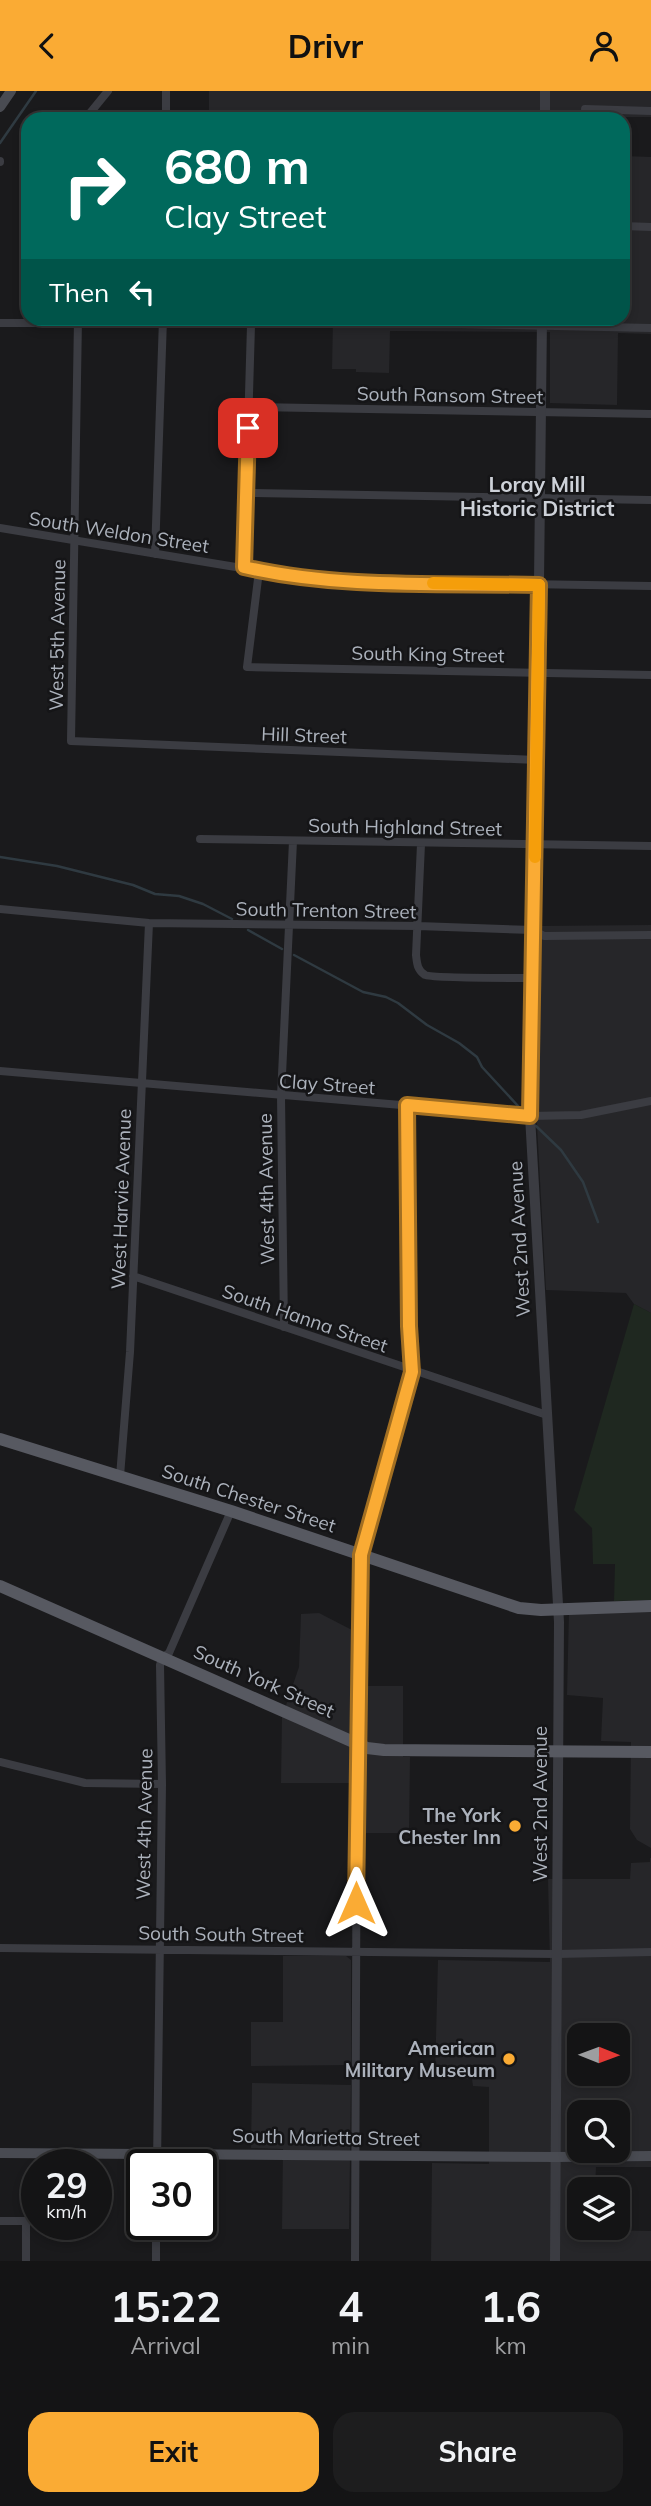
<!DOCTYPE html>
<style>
:root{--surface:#141415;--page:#1d1d1e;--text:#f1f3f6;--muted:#9d9ea0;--line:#333334;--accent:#faab34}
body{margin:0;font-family:Mulish,sans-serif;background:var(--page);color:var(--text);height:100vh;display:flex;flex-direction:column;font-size:26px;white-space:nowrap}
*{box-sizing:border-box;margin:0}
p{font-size:23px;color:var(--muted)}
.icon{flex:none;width:38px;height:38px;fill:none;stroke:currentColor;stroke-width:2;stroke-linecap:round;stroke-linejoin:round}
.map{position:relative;height:2170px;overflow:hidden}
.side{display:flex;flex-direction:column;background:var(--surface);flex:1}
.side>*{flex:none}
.guide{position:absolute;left:21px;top:21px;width:609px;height:214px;border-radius:21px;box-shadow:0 4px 10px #0003,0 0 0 2px var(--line);background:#00695c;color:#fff;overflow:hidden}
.needle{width:46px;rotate:91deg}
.tools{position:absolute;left:567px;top:1932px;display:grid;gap:14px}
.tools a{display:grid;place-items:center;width:63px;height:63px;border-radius:14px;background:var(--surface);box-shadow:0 4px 10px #0003,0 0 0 2px var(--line);font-size:35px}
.speed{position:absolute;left:21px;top:2058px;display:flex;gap:14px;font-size:35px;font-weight:700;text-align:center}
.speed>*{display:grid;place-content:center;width:91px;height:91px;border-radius:50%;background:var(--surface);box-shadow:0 4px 10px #0003,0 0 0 2px var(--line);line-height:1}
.speed small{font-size:18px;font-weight:400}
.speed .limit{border:4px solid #111;border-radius:10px;background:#fff;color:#111}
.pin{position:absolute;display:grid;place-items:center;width:60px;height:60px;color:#fff;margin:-30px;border-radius:14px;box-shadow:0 4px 10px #0006}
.me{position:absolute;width:77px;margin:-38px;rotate:0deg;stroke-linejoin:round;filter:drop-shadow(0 0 5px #0008)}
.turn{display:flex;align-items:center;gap:24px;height:147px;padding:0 28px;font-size:32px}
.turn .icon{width:91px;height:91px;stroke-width:2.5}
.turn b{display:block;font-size:49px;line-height:60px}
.then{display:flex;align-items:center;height:66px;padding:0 28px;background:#0003;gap:14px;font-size:26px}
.eta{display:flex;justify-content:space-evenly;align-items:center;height:119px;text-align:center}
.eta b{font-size:42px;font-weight:700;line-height:49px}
.cta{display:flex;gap:14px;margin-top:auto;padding:14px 28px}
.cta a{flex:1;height:80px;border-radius:21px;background:var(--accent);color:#111;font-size:28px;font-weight:700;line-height:80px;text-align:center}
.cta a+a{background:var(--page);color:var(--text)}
header{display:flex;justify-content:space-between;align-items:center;height:91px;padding:0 28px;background:var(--accent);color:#111;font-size:32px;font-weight:700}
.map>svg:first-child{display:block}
.built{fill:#262629;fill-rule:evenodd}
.green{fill:#1f2820}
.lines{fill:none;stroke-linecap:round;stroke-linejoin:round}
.stream{stroke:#2f3a41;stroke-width:2.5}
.minor{stroke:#3b3c42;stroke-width:8}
.tertiary{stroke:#3b3c42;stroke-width:10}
.secondary{stroke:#494b52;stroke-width:10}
.primary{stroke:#575961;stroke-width:12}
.route-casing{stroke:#a26f22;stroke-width:18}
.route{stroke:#faab34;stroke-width:12}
.slow{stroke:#f59e0b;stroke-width:12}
.poi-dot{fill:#faab34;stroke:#151517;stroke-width:2.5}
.labels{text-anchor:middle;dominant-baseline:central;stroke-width:5;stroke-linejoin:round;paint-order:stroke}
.street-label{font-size:19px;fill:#acb2bc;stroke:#151517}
.poi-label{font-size:19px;font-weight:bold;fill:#acb2bc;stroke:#151517;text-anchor:end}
.neighbourhood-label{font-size:21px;font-weight:bold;fill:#cdd1d8;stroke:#151517}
</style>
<header><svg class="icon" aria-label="back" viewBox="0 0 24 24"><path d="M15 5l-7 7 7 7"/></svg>Drivr<svg class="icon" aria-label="person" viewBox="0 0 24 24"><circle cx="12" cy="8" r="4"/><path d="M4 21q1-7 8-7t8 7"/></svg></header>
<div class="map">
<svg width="651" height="2170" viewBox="0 0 651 2170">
<rect width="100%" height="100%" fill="#1a1a1c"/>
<path class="built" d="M209 0H651V26L209 28Z
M623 65 651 66V243L618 242 617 314 550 312V241L390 240 389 282 356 281V278H332L333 228H623Z
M651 834V1222L634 1213 626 1202 546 1199 537 1034 540 835Z
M651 1520V1757L637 1749 630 1738 631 1651 601 1650 603 1607 567 1604 569 1521Z
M319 1522 352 1539 353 1595H403V1666H410L409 1742H361V1692H281L282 1626 299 1576 301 1523Z
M650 1767H651V2076H596L595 2098H579V2137H594V2139L651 2140V2170H431L432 2072 489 2073V1996L473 1995 472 1988 435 1986 438 1869 550 1871 548 1788H630L631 1772 650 1771ZM579 1944H618V1983H579ZM579 2021H618V2060H579Z
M283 1865H346L351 1869V1974L251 1975V1931H283Z
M252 1992 351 1994 349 2138H282L283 2058 251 2057Z"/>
<path class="green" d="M634 1213 651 1222V1509L614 1510 615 1473H593L592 1437 574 1419Z"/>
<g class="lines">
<path class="stream" d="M0 52 36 0
M0 766 57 775 133 794 155 803 179 805 203 813 232 828
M248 839 282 858
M294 864 363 901 386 906 398 912 427 934 459 952 477 966 482 976 519 1016
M536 1035 561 1059 583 1091 598 1131"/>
<path class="minor" d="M585 18 651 20
M88 28 90 22 108 0
M166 28V0
M0 71V70
M623 135 651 136
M78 228 71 650 536 669
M0 232H410L651 237
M248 316 651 323
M247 402 651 409
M0 437 290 485 341 490 651 495
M155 463 163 228
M244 476 251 234
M259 480 247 576 651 584
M200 748 651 755
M421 753 416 864C417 872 417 879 425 884 431 887 518 887 532 887
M0 818 149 832 418 835 533 839 544 845 651 844
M0 980 530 1025 581 1024 651 1010
M133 1185 547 1324
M284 1236 281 1005 293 750
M120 1385 130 1261 149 832
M0 1671 85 1692 162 1693
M0 1857 557 1863 651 1861
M157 2074 162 1693 160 1574 163 1566 169 1562 231 1420
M0 2130H26V2170
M156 2170V2133
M355 2170 357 1653 361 1464 412 1281 409 1235 407 1014"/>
<path class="tertiary" d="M545 28V0
M542 228 536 753 530 1025 559 1531 555 2170"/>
<path class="secondary" d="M0 16 11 0
M0 2062 556 2066 651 2065"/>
<path class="primary" d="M0 1348 231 1420 519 1517 541 1519 651 1515
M0 1495 367 1657 384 1659 651 1661"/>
</g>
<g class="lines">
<g class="route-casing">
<path id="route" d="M248 337 244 476C338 498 442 492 539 494L530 1025 407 1014 409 1235 412 1281 361 1464 356 1812"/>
</g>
<use href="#route" class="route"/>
<path class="slow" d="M433 492 539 494 535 766"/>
</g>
<g class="poi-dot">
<circle cx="515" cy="1735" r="7"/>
<circle cx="509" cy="1968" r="7"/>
</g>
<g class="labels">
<g class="street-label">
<text transform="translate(450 304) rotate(1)">South Ransom Street</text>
<text transform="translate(119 441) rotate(9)">South Weldon Street</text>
<text transform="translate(57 544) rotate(-89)">West 5th Avenue</text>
<text transform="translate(428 563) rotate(1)">South King Street</text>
<text transform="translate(304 644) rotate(2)">Hill Street</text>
<text transform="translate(405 736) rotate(1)">South Highland Street</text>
<text transform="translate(326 819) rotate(1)">South Trenton Street</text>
<text transform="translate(327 993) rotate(4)">Clay Street</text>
<text transform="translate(266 1098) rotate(-91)">West 4th Avenue</text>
<text transform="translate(121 1108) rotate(-88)">West Harvie Avenue</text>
<text transform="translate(519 1148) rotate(-93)">West 2nd Avenue</text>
<text transform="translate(305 1227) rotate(19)">South Hanna Street</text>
<text transform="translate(249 1407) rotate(18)">South Chester Street</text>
<text transform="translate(264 1590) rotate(24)">South York Street</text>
<text transform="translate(540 1713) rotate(-90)">West 2nd Avenue</text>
<text transform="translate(144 1733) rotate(-89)">West 4th Avenue</text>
<text transform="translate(221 1843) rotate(1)">South South Street</text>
<text transform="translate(326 2046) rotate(1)">South Marietta Street</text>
</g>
<g class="poi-label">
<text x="501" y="1724">The York<tspan x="501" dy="22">Chester Inn</tspan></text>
<text x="495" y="1957">American<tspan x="495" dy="22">Military Museum</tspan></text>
</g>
<g class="neighbourhood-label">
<text x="537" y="393">Loray Mill<tspan x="537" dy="24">Historic District</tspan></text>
</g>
</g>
</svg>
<div class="tools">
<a><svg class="needle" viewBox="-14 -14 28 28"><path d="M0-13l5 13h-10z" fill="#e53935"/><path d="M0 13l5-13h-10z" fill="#9d9ea0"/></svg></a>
<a><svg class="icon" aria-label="search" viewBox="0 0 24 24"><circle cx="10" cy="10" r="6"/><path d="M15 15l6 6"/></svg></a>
<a><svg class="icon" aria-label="layers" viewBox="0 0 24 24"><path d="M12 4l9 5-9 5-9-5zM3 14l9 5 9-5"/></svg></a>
</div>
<div class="speed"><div>29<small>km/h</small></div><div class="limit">30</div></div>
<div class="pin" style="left:248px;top:337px;background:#d93025"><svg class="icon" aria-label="arrive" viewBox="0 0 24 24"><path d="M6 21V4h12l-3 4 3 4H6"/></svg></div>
<svg class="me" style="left:356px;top:1812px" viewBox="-20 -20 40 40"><path d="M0-17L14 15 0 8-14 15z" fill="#faab34" stroke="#fff" stroke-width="4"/></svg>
<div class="guide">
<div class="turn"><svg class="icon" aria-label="right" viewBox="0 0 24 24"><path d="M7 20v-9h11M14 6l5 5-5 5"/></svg><div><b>680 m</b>Clay Street</div></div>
<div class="then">Then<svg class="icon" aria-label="left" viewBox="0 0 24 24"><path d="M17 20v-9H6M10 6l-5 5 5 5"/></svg></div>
</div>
</div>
<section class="side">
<div class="eta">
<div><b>15:22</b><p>Arrival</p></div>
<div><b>4</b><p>min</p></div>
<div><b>1.6</b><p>km</p></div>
</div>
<div class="cta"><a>Exit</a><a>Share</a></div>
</section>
